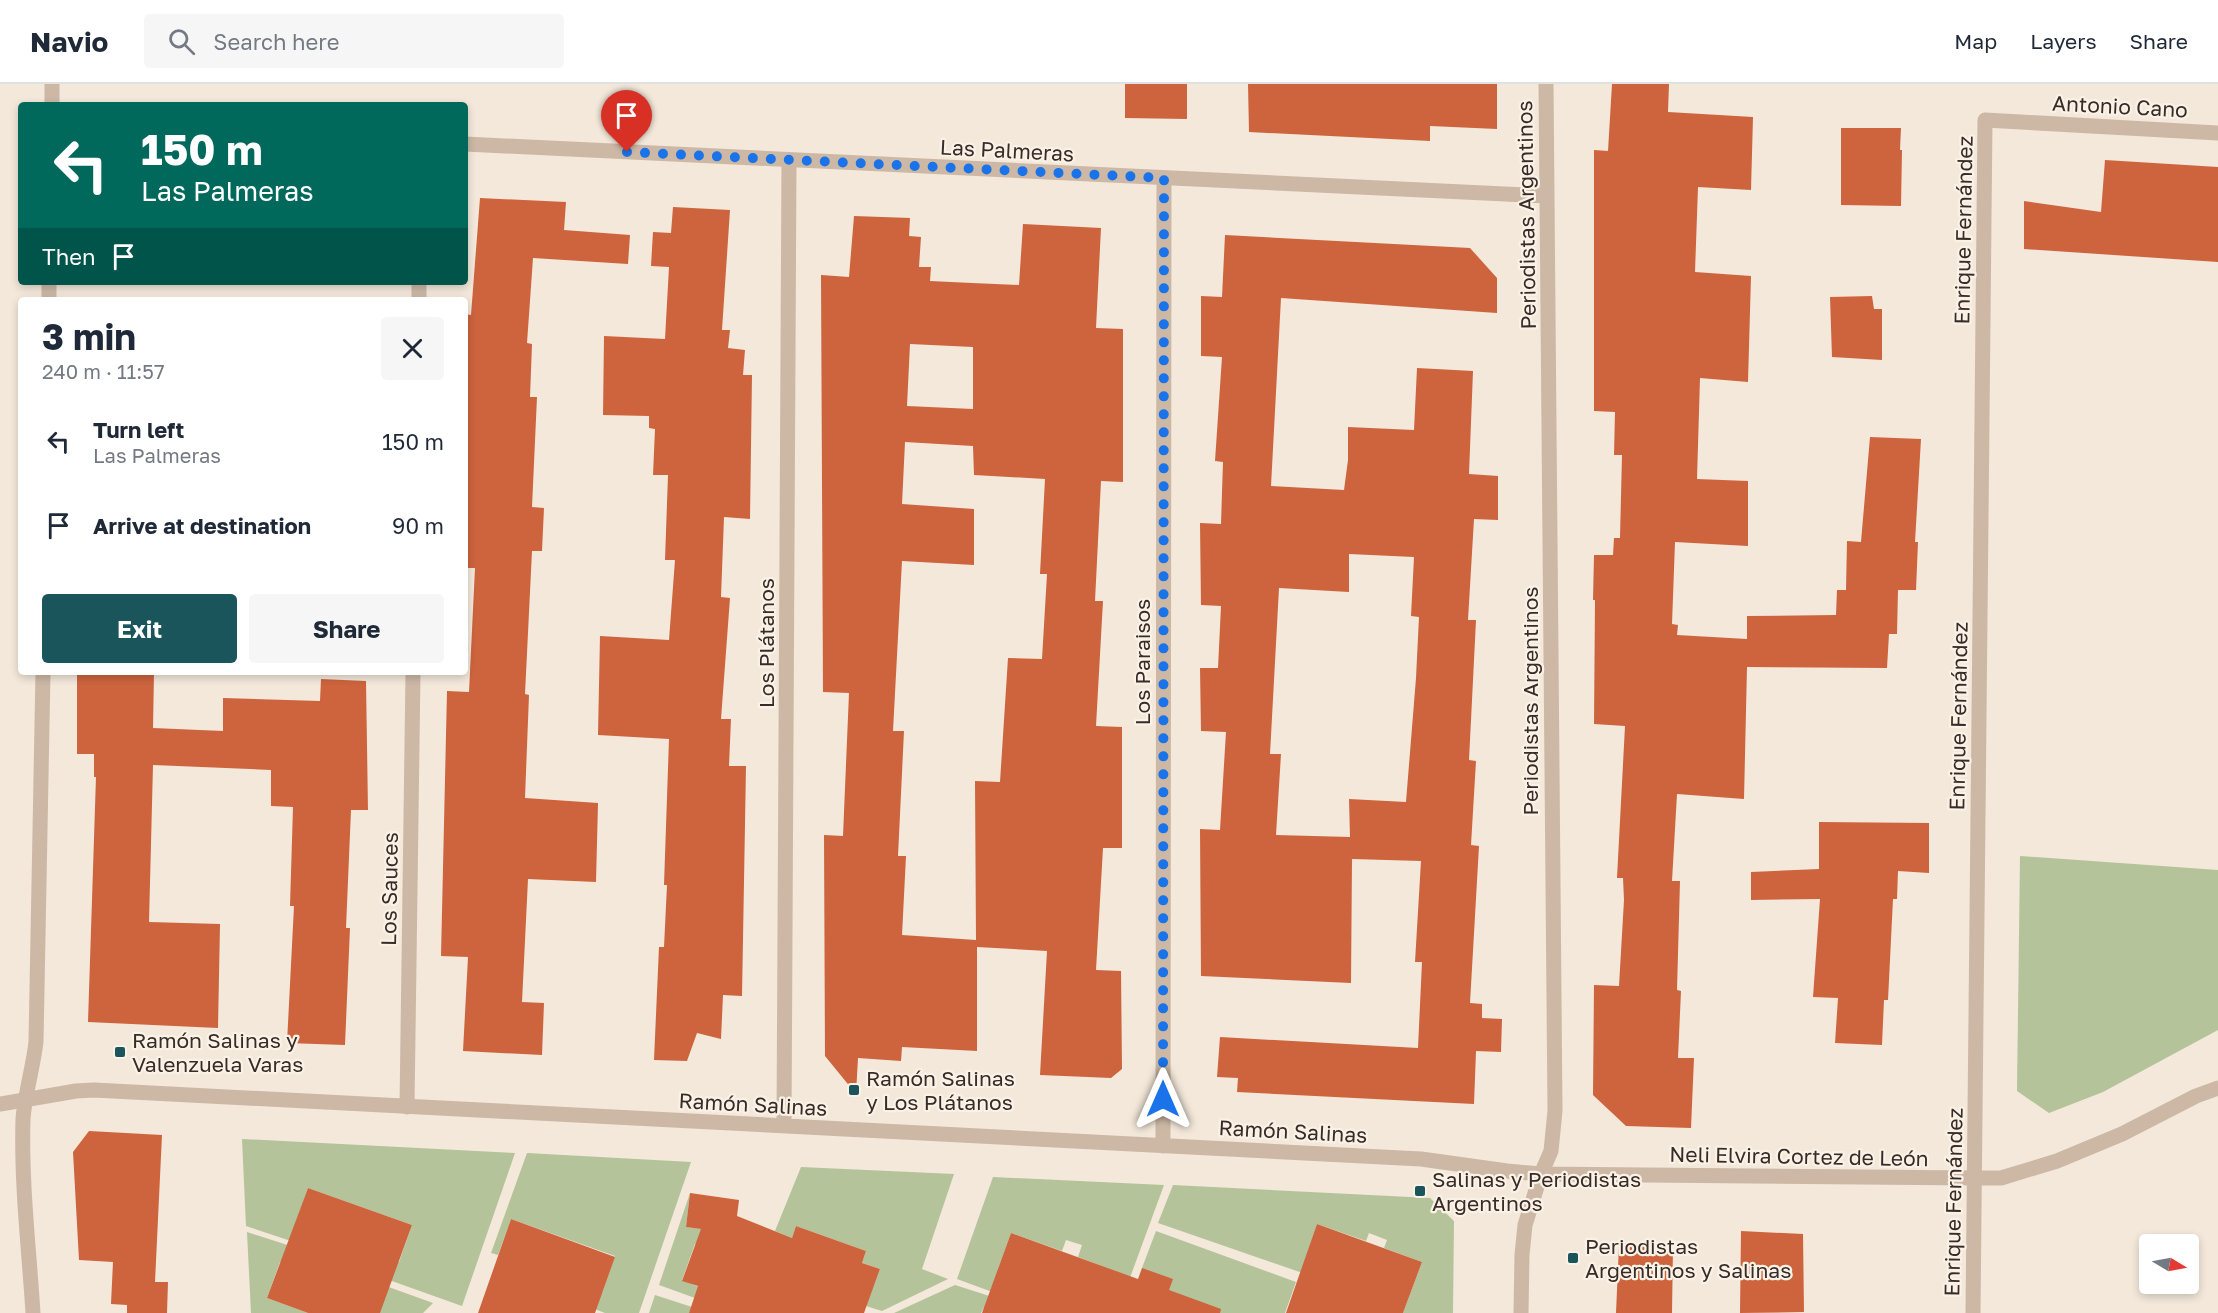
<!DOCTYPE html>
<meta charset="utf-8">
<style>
:root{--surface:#fff;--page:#f6f6f7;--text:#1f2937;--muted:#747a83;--line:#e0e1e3;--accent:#1a555b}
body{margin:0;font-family:"Golos Text",sans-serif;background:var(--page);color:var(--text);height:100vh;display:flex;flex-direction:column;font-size:22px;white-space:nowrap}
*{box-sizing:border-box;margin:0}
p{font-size:20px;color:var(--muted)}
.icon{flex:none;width:33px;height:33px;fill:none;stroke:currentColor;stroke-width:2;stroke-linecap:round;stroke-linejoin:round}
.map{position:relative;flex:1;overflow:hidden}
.details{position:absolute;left:18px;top:213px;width:450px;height:378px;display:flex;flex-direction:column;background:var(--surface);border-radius:6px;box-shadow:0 3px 9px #0003}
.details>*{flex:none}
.banner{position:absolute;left:18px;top:18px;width:450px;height:183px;border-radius:6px;box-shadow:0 3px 9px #0003;background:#00695c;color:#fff;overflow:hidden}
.needle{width:39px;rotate:100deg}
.buttons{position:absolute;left:2139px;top:1150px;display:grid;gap:12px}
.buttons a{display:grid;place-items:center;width:60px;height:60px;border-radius:6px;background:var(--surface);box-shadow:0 3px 9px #0003;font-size:30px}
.pin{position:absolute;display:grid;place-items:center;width:51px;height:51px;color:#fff;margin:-62px -26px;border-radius:50% 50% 50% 0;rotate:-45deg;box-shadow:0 0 6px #0007}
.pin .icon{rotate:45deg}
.me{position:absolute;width:66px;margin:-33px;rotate:0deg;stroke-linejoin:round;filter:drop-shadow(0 0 4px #0008)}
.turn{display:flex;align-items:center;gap:21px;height:126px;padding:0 24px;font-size:27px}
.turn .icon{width:78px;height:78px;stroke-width:2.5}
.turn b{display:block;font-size:42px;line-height:51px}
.then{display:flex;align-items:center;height:57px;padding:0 24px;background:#0003;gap:12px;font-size:22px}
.round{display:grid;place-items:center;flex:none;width:63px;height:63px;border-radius:6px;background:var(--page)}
.summary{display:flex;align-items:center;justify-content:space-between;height:102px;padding:0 24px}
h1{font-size:36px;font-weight:700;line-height:45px}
.button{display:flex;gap:12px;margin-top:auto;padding:12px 24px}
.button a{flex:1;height:69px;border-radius:6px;background:var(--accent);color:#fff;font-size:24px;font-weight:700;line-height:69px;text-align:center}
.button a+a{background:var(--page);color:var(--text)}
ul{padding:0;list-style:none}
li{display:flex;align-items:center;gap:18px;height:84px;padding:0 24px}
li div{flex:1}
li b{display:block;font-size:22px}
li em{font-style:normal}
header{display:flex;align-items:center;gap:36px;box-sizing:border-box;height:84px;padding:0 30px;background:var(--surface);border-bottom:2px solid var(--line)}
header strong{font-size:28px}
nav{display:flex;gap:33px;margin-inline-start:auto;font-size:21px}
.search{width:420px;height:54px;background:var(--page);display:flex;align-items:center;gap:15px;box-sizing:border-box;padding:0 21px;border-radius:6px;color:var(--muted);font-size:22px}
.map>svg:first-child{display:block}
.green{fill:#b4c399}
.building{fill:#cd643e;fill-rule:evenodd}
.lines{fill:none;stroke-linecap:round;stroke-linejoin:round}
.street{stroke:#ccb8a5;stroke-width:15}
.route{stroke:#1a73e8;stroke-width:10;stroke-dasharray:0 18}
.poi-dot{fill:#1a555b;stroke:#faf2e6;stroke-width:2}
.labels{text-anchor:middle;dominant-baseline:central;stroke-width:4.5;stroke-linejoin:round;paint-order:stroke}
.street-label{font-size:21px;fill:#372c27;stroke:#faf2e6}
.poi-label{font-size:21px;fill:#372c27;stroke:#faf2e6;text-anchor:start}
</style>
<header>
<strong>Navio</strong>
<div class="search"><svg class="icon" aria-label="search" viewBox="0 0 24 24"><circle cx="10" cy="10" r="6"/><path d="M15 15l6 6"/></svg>Search here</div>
<nav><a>Map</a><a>Layers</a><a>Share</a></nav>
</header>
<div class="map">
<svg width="2218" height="1229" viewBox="0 0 2218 1229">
<rect width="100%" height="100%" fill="#f3e8da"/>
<path class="green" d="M2020 772 2218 786V946L2103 1008 2049 1029 2017 1007Z
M242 1055 515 1069 462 1222 375 1191 399 1178 412 1141 308 1104 295 1140 306 1162 246 1142Z
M527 1069 691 1078 639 1229H605L587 1222 602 1209 615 1172 511 1135 498 1171 491 1169Z
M801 1083 954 1090 922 1185 948 1195 882 1227 866 1222 880 1185 862 1179 866 1167 796 1142 792 1154 775 1147Z
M993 1093 1164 1101 1117 1229H1083L1115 1187 1078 1173 1082 1161 1066 1156 1062 1167 1011 1149 998 1185 1006 1213 957 1195Z
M1173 1101 1430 1114 1454 1137 1453 1229H1403L1422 1178 1384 1164 1387 1156 1369 1149 1366 1157 1317 1140 1305 1176 1317 1194 1158 1139Z
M690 1109 686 1143 735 1149 695 1160 682 1196 699 1203 695 1214 659 1201Z
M1156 1147 1296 1198 1285 1229H1160L1142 1184Z
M247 1148 331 1175 280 1178 267 1214 308 1229H251Z
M372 1197 433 1219 423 1229H380Z
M955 1201 1005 1217 1001 1229 984 1223 981 1229H894Z
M655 1211 692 1223 689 1229H649Z"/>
<path class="building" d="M1125 0H1187V35L1125 34Z
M1248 0H1497V45L1430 42V57L1249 48Z
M1612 0H1669L1668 28 1753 33 1751 106 1698 103 1695 188 1751 192 1748 298 1700 294 1697 395 1748 397V462L1675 458 1672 540 1678 541 1677 551 1747 555V532L1836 531 1837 506H1846L1847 457 1861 458 1870 353 1921 355 1915 458H1918L1916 506H1898L1897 550H1889L1887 584 1747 583 1744 715 1677 710 1672 797H1680L1677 906 1681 907 1678 974H1694L1691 1044 1626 1042 1593 1011 1594 901 1619 902 1624 816 1623 794H1617L1625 642 1594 640 1595 516H1593L1594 471H1613L1614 454H1620L1622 371H1614L1615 328 1594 327V66L1608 67Z
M1841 44H1901L1900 66H1902L1901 122 1841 121Z
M2105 76 2218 83V178L2024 165V117L2101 128Z
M480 114 566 118 564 146 630 151 628 180 533 174 527 259 532 260 530 313H537L532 423 544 424 542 467H532L525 610 529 611 525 714 598 719 596 798 528 795 522 918 544 919 542 971 463 967 468 873 441 872 447 607 469 608 475 484H465V230L471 231Z
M673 123 730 126 722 246H730L728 264 745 266 743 291H752L750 435 724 433 721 513 730 514 721 635H731L729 682H746L742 912 723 911 721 955 697 949 687 977 654 976 659 863H664L667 801H664L669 655 598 651 600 552 669 556 675 476H665L668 391H653L655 345 649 344V332L603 331 604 252 665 255 669 183 651 182 653 148 671 149Z
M854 132 910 134 909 152 921 153 919 183H931L930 197 972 199 1019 201 1023 140 1101 144 1096 244 1123 245V398L1101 397 1095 517H1103L1096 642 1122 643V764H1103L1096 886 1121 887 1122 985 1111 994 1040 991 1047 867 977 863V967L902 963 901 977 858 974 856 1010 825 972 824 751 843 752 849 609 823 608 821 191 849 193ZM910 260 973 263V325L907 322ZM905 358 973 362 974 391 1045 395 1040 490H1047L1042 575 1008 574 1000 698 975 697 976 856 902 851 906 772H898L904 647H893L902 477 974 481V425L902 420Z
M1225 151 1470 164 1497 194V229L1281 214 1271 402 1344 406 1348 376V343L1414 346 1417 284 1473 287 1469 390 1498 392V436L1474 435 1468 536H1476L1469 676 1476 677 1471 761 1479 762 1470 919 1482 920V934L1502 935 1501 968 1476 967 1474 1020 1237 1008 1238 994 1217 993 1220 953 1418 964 1422 878H1415L1421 777 1352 775 1351 899 1201 892 1200 745 1220 746 1226 648 1201 647 1200 584H1218L1221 522 1201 521 1200 439 1221 440 1223 378 1215 377 1222 273 1201 272V212L1222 213ZM1349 470 1414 473 1411 532 1419 533 1416 594 1406 718 1349 715 1350 753 1276 751 1281 670H1270L1279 504 1349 508Z
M1872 212 1874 225H1882V276L1832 273 1830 213Z
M77 588H154L153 644 223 647V614L320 617 321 595 366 597 368 726H351L346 844H350L345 961 287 959 294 822H290L293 723 271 722V686L153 681 149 838 220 840 218 944 88 938 96 693H94V670H77Z
M1819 738 1929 739V789L1898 787 1897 815H1893L1888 916H1884L1882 961 1835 959 1838 914 1813 913 1820 815 1751 816V788L1819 785Z
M89 1047 162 1051 155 1198H168L167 1229H127V1221L111 1220 113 1178 79 1176 73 1068Z
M308 1104 412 1141 380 1229H308L267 1214Z
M690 1109 739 1116 737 1132 792 1154 796 1142 866 1167 862 1179 880 1185 864 1229H689L698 1202 682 1197 701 1145 686 1143Z
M511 1135 615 1173 595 1229H478Z
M1317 1140 1422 1178 1403 1229H1286Z
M1741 1147 1803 1150 1804 1228 1740 1229Z
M1011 1149 1138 1195 1142 1184 1173 1195 1169 1206 1221 1225 1220 1229H982Z
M1619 1161 1673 1163 1672 1229H1616Z"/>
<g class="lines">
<path class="street" d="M52 0V21
M465 60 1547 112
M49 216V198
M419 216V198
M0 1020 76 1007 94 1006 1421 1075 1507 1087 1541 1090 1974 1094H2001L2057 1077 2122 1050 2196 1012 2218 1004
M407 1023 413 588
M784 1042 789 76
M1163 1062 1164 94
M33 1229C29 1165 21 1099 23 1035 25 1009 33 984 36 958L43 588
M1521 1229 1522 1171 1525 1141 1541 1090 1551 1067 1555 1027 1546 0
M1973 1229 1985 36 2218 49"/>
</g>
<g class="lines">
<path class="route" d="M627 68 1164 94 1163 1015"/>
</g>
<g class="poi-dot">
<rect x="114" y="962" width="12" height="12" rx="3"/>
<rect x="848" y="1000" width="12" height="12" rx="3"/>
<rect x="1414" y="1101" width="12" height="12" rx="3"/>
<rect x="1567" y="1168" width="12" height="12" rx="3"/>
</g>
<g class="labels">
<g class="street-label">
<text transform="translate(2120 22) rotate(3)">Antonio Cano</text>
<text transform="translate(1007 66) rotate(3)">Las Palmeras</text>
<text transform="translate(1526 131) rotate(-91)">Periodistas Argentinos</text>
<text transform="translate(1963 146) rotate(-89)">Enrique Fernández</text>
<text transform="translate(766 559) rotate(-90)">Los Plátanos</text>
<text transform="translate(1142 578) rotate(-90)">Los Paraisos</text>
<text transform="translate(1530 617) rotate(-90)">Periodistas Argentinos</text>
<text transform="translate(1958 632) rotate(-89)">Enrique Fernández</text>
<text transform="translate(389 805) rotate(-89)">Los Sauces</text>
<text transform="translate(753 1020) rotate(3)">Ramón Salinas</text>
<text transform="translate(1293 1047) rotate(3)">Ramón Salinas</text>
<text transform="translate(1799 1072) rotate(1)">Neli Elvira Cortez de León</text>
<text transform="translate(1953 1118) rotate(-89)">Enrique Fernández</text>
</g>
<g class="poi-label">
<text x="132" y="956">Ramón Salinas y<tspan x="132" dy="24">Valenzuela Varas</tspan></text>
<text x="866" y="994">Ramón Salinas<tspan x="866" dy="24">y Los Plátanos</tspan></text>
<text x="1432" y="1095">Salinas y Periodistas<tspan x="1432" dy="24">Argentinos</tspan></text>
<text x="1585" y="1162">Periodistas<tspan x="1585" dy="24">Argentinos y Salinas</tspan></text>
</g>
</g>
</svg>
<div class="buttons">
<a><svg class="needle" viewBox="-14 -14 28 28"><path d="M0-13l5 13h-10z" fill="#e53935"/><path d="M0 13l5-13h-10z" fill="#747a83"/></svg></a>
</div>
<div class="pin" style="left:627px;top:68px;background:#d93025"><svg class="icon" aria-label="arrive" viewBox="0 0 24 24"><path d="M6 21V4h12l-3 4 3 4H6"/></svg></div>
<svg class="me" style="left:1163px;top:1015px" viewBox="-20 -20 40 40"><path d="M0-17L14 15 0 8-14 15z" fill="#1a73e8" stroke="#fff" stroke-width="4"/></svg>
<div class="banner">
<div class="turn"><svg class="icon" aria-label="left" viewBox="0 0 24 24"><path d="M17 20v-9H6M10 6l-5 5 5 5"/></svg><div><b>150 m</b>Las Palmeras</div></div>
<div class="then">Then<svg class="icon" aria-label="arrive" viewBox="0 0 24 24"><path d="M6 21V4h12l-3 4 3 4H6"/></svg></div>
</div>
<section class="details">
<div class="summary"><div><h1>3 min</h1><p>240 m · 11:57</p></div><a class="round"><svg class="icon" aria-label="close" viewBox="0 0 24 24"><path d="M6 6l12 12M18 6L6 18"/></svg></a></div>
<ul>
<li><svg class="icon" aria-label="left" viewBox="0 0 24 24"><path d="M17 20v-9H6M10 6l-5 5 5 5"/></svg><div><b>Turn left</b><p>Las Palmeras</p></div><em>150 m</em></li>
<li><svg class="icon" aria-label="arrive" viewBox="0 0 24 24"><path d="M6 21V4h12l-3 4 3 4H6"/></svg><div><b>Arrive at destination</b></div><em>90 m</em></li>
</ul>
<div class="button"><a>Exit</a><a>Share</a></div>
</section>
</div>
